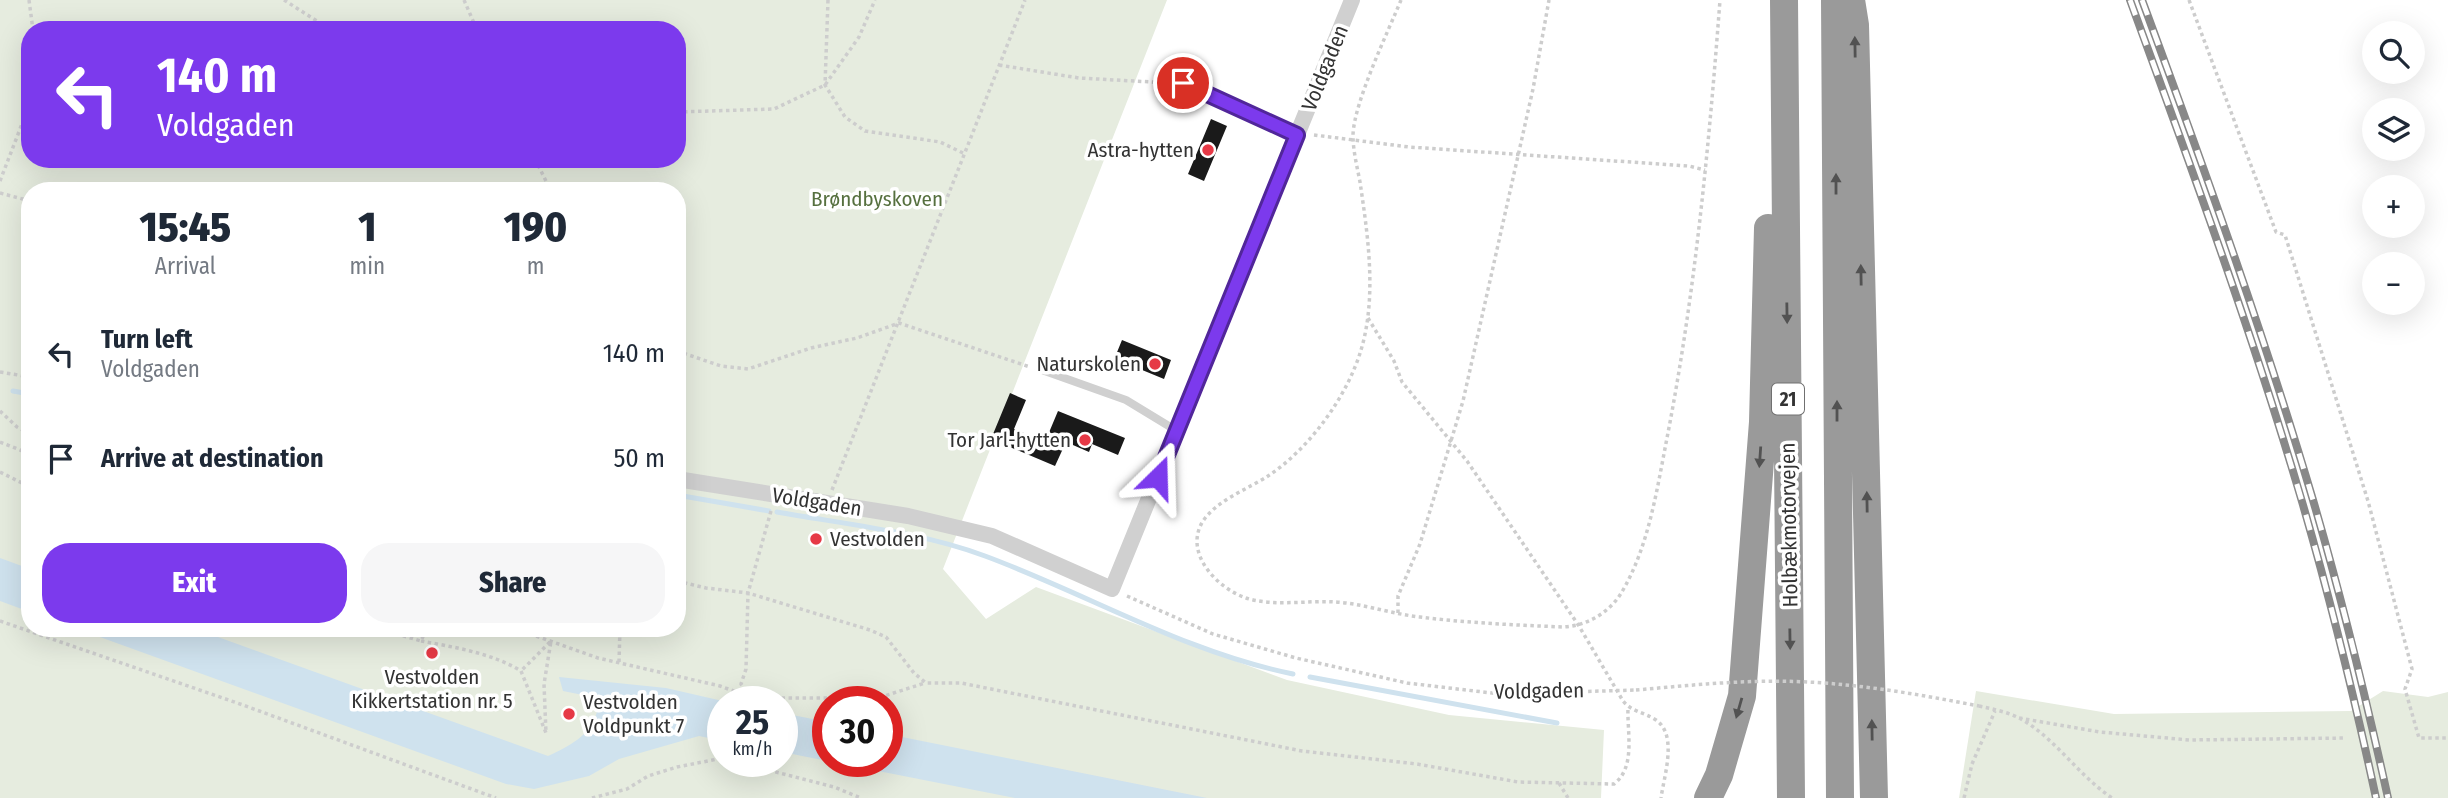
<!DOCTYPE html>
<meta charset="utf-8">
<style>
:root{--surface:#fff;--page:#f6f6f7;--text:#1f2937;--muted:#747a83;--accent:#7c3aed}
body{margin:0;font-family:"Fira Sans Condensed",sans-serif;background:var(--page);color:var(--text);height:100vh;display:flex;flex-direction:column;font-size:26px;white-space:nowrap}
*{box-sizing:border-box;margin:0}
p{font-size:23px;color:var(--muted)}
.icon{flex:none;width:38px;height:38px;fill:none;stroke:currentColor;stroke-width:2;stroke-linecap:round;stroke-linejoin:round}
.map{position:relative;flex:1;overflow:hidden}
.panel{position:absolute;left:21px;top:182px;width:665px;height:455px;display:flex;flex-direction:column;background:var(--surface);border-radius:28px;box-shadow:0 7px 28px #0002}
.panel>*{flex:none}
.hud{position:absolute;left:21px;top:21px;width:665px;height:147px;border-radius:28px;box-shadow:0 7px 28px #0002;background:#7c3aed;color:#fff;overflow:hidden}
.buttons{position:absolute;left:2362px;top:21px;display:grid;gap:14px}
.buttons a{display:grid;place-items:center;width:63px;height:63px;border-radius:50%;background:var(--surface);box-shadow:0 7px 28px #0002;font-size:35px}
.speed{position:absolute;left:707px;top:686px;display:flex;gap:14px;font-size:35px;font-weight:700;text-align:center}
.speed>*{display:grid;place-content:center;width:91px;height:91px;border-radius:50%;background:var(--surface);box-shadow:0 7px 28px #0002;line-height:1}
.speed small{font-size:18px;font-weight:400}
.speed .limit{border:10px solid #d22;background:#fff;color:#111}
.pin{position:absolute;display:grid;place-items:center;width:60px;height:60px;color:#fff;margin:-30px;border:4px solid #fff;border-radius:50%;box-shadow:0 2px 7px #0007}
.me{position:absolute;width:77px;margin:-38px;rotate:22deg;stroke-linejoin:round;filter:drop-shadow(0 0 5px #0008)}
.turn{display:flex;align-items:center;gap:24px;height:147px;padding:0 21px;font-size:32px}
.turn .icon{width:91px;height:91px;stroke-width:2.5}
.turn b{display:block;font-size:49px;line-height:60px}
.eta{display:flex;justify-content:space-evenly;align-items:center;height:119px;text-align:center}
.eta b{font-size:42px;font-weight:800;line-height:49px}
.action{display:flex;gap:14px;margin-top:auto;padding:14px 21px}
.action a{flex:1;height:80px;border-radius:28px;background:var(--accent);color:#fff;font-size:28px;font-weight:800;line-height:80px;text-align:center}
.action a+a{background:var(--page);color:var(--text)}
ul{padding:0;list-style:none}
li{display:flex;align-items:center;gap:21px;height:105px;padding:0 21px}
li div{flex:1}
li b{display:block;font-size:26px}
li em{font-style:normal}
.map>svg:first-child{display:block}
.green{fill:#e6ecdf;fill-rule:evenodd}
.water{fill:#cfe2ee}
.lines{fill:none;stroke-linecap:round;stroke-linejoin:round}
.stream{stroke:#cfe2ee;stroke-width:5}
.building{fill:#1a1a1a}
.path{stroke:#cdcdcd;stroke-width:3.5;stroke-dasharray:3.5 3.5;stroke-linecap:butt}
.lane{stroke:#d0d0d0;stroke-width:8}
.street{stroke:#d0d0d0;stroke-width:16}
.highway{stroke:#9a9a9a;stroke-width:28}
.rail-casing{stroke:#888;stroke-width:8}
.rail{stroke:#fff;stroke-width:5;stroke-dasharray:16;stroke-linecap:butt}
.path-bridge{stroke:#cdcdcd;stroke-width:3.5;stroke-dasharray:3.5 3.5;stroke-linecap:butt}
.oneway{fill:#525252}
.route-casing{stroke:#51269a;stroke-width:18}
.route{stroke:#7c3aed;stroke-width:12}
.poi-dot{fill:#e63946;stroke:#fff;stroke-width:2.5}
.labels{text-anchor:middle;dominant-baseline:central;stroke-width:7;stroke-linejoin:round;paint-order:stroke}
.shield{fill:#fff;stroke:#707070;stroke-width:2}
.shield-label{font-size:19px;font-weight:bold;fill:#333}
.street-label{font-size:21px;fill:#333;stroke:#fff}
.poi-label{font-size:21px;fill:#333;stroke:#fff;text-anchor:end}
.park-label{font-size:21px;fill:#56703f;stroke:#fff}
</style>
<div class="map">
<svg width="2448" height="798" viewBox="0 0 2448 798">
<rect width="100%" height="100%" fill="#fff"/>
<path class="green" d="M0 0H1167L943 569 986 619 1036 587 1287 680 1449 715 1604 730 1601 798H0ZM30 30H677V159H30ZM30 191H677V628H30ZM723 702H782V761H723ZM828 702H887V761H828Z
M1976 691 2114 714 2351 711 2383 691 2428 697 2448 692V798H1959Z"/>
<path class="water" d="M0 558 30 569V612L0 601Z
M75 628H193L548 756C573 745 600 730 598 698L563 691 559 677 666 688 727 702H723V741L699 736 619 759 589 776 534 789 506 784Z
M782 713 828 722V761H887V734L1207 798H1015L782 752Z"/>
<g class="lines">
<path class="stream" d="M13 391 30 394
M677 495 769 511
M777 512C844 524 921 532 985 556 1088 594 1184 652 1293 674
M1310 677 1557 723"/>
</g>
<path class="building" d="M1211 119 1227 126 1204 181 1188 174Z
M1122 340 1171 360 1164 379 1130 365 1126 373 1111 367Z
M1010 393 1026 400 1014 429 1045 442 1058 411 1125 438 1118 455 1092 444 1089 452 1066 442 1055 466 991 439Z"/>
<g class="lines">
<path class="path" d="M29 0 33 30
M284 0 331 30
M464 0 477 30
M828 0 825 85 845 117 865 131 940 142 963 153
M1401 0C1388 32 1354 102 1353 135 1353 151 1357 166 1360 182 1368 236 1377 297 1361 350 1347 397 1309 449 1268 476 1248 489 1217 500 1203 521 1183 553 1217 588 1246 598 1274 607 1307 600 1336 602 1365 604 1392 614 1420 617 1467 623 1515 625 1563 627 1587 626 1611 612 1623 590 1649 545 1657 489 1667 438 1695 294 1709 146 1720 0
M2189 0 2276 232 2285 235 2368 501 2412 669 2405 689 2419 738H2448
M999 65 1079 78 1170 83
M677 112 774 109 825 85 859 37 875 0
M1314 135 1409 147 1689 166 1705 170
M535 159 551 191
M0 181 30 103
M0 193 30 201
M1368 318 1394 361 1402 382 1467 461 1579 626 1623 701C1632 712 1644 712 1656 720 1678 735 1664 776 1661 798
M677 351 721 366 748 369 811 348 857 338 899 323 1030 367
M0 372 30 377
M0 411 17 427 30 434
M0 442 30 454
M0 472 30 487
M832 490 1025 0
M771 511 748 593 746 669 741 684 753 698H878L925 683
M677 581 706 588 748 593 870 630 886 637 914 673 926 683H961L1302 751 1417 764 1518 782 1614 784C1636 767 1627 733 1628 708
M1127 596 1213 634 1296 658 1407 683 1500 694 1636 690
M1398 613V596L1420 544 1463 401 1533 89 1549 0
M0 621 243 705 496 798
M376 628 421 641 427 628
M495 628 536 636 598 658 720 686 753 698 750 702
M421 641C453 647 492 653 521 671L546 733 544 684 551 641 521 671
M619 662 620 628
M1979 706C1993 709 2008 712 2021 719 2056 739 2078 775 2112 798
M2019 718 2100 732 2189 740 2346 738
M750 761 760 768 834 787 861 798
M1559 783 1568 798
M592 798 627 789 648 776 677 767 723 758
M1964 798 1972 764 1995 711"/>
<path class="lane" d="M1183 83 1297 135
M1039 369 1126 400 1177 431"/>
<path class="street" d="M677 479 908 516 992 536 1112 589 1352 0"/>
<path class="highway" d="M1784 0 1791 798
M1835 0 1840 798
M1851 0 1855 25 1874 798
M1708 798 1719 775 1742 696 1763 422 1768 228"/>
<g class="rail-casing">
<path id="rail" d="M2130 0C2191 167 2253 334 2303 505 2331 602 2355 700 2376 798
M2142 0C2203 165 2263 331 2313 500 2342 599 2366 698 2388 798"/>
</g>
<use href="#rail" class="rail"/>
<path class="path-bridge" d="M1636 690C1693 685 1750 679 1808 682 1866 685 1922 695 1979 706"/>
</g>
<defs><path id="oneway-solid" d="M-6-.8H1V-3.2L6.5 0L1 3.2V.8H-6Z" transform="scale(1.75)"/></defs>
<g class="oneway">
<use href="#oneway-solid" transform="translate(1855 47) rotate(-91)"/>
<use href="#oneway-solid" transform="translate(1836 184) rotate(-90)"/>
<use href="#oneway-solid" transform="translate(1861 275) rotate(-91)"/>
<use href="#oneway-solid" transform="translate(1787 313) rotate(89)"/>
<use href="#oneway-solid" transform="translate(1837 411) rotate(-90)"/>
<use href="#oneway-solid" transform="translate(1760 457) rotate(94)"/>
<use href="#oneway-solid" transform="translate(1867 502) rotate(-91)"/>
<use href="#oneway-solid" transform="translate(1790 639) rotate(89)"/>
<use href="#oneway-solid" transform="translate(1739 708) rotate(106)"/>
<use href="#oneway-solid" transform="translate(1872 730) rotate(-91)"/>
</g>
<g class="lines">
<g class="route-casing">
<path id="route" d="M1158 477 1297 135 1183 83"/>
</g>
<use href="#route" class="route"/>
</g>
<g class="poi-dot">
<circle cx="1208" cy="150" r="7"/>
<circle cx="1155" cy="364" r="7"/>
<circle cx="1085" cy="440" r="7"/>
<circle cx="816" cy="539" r="7"/>
<circle cx="432" cy="653" r="7"/>
<circle cx="569" cy="714" r="7"/>
</g>
<g class="labels">
<rect class="shield" x="1772" y="383.5" width="32" height="31" rx="5"/>
<g class="shield-label">
<text x="1788" y="399">21</text>
</g>
<g class="street-label">
<text transform="translate(1325 68) rotate(-68)">Voldgaden</text>
<text transform="translate(817 502) rotate(9)">Voldgaden</text>
<text transform="translate(1789 525) rotate(-91)">Holbækmotorvejen</text>
<text transform="translate(1539 691) rotate(-1)">Voldgaden</text>
</g>
<g class="poi-label">
<text x="1194" y="150">Astra-hytten</text>
<text x="1141" y="364">Naturskolen</text>
<text x="1071" y="440">Tor Jarl-hytten</text>
<text x="830" y="539" text-anchor="start">Vestvolden</text>
<text x="432" y="677" text-anchor="middle">Vestvolden<tspan x="432" dy="24">Kikkertstation nr. 5</tspan></text>
<text x="583" y="702" text-anchor="start">Vestvolden<tspan x="583" dy="24">Voldpunkt 7</tspan></text>
</g>
<g class="park-label">
<text x="877" y="199">Brøndbyskoven</text>
</g>
</g>
</svg>
<div class="buttons">
<a><svg class="icon" aria-label="search" viewBox="0 0 24 24"><circle cx="10" cy="10" r="6"/><path d="M15 15l6 6"/></svg></a>
<a><svg class="icon" aria-label="layers" viewBox="0 0 24 24"><path d="M12 4l9 5-9 5-9-5zM3 14l9 5 9-5"/></svg></a>
<a>+</a>
<a>−</a>
</div>
<div class="speed"><div>25<small>km/h</small></div><div class="limit">30</div></div>
<div class="pin" style="left:1183px;top:83px;background:#d93025"><svg class="icon" aria-label="arrive" viewBox="0 0 24 24"><path d="M6 21V4h12l-3 4 3 4H6"/></svg></div>
<svg class="me" style="left:1158px;top:477px" viewBox="-20 -20 40 40"><path d="M0-17L14 15 0 8-14 15z" fill="#7c3aed" stroke="#fff" stroke-width="4"/></svg>
<div class="hud">
<div class="turn"><svg class="icon" aria-label="left" viewBox="0 0 24 24"><path d="M17 20v-9H6M10 6l-5 5 5 5"/></svg><div><b>140 m</b>Voldgaden</div></div>
</div>
<section class="panel">
<div class="eta">
<div><b>15:45</b><p>Arrival</p></div>
<div><b>1</b><p>min</p></div>
<div><b>190</b><p>m</p></div>
</div>
<ul>
<li><svg class="icon" aria-label="left" viewBox="0 0 24 24"><path d="M17 20v-9H6M10 6l-5 5 5 5"/></svg><div><b>Turn left</b><p>Voldgaden</p></div><em>140 m</em></li>
<li><svg class="icon" aria-label="arrive" viewBox="0 0 24 24"><path d="M6 21V4h12l-3 4 3 4H6"/></svg><div><b>Arrive at destination</b></div><em>50 m</em></li>
</ul>
<div class="action"><a>Exit</a><a>Share</a></div>
</section>
</div>
